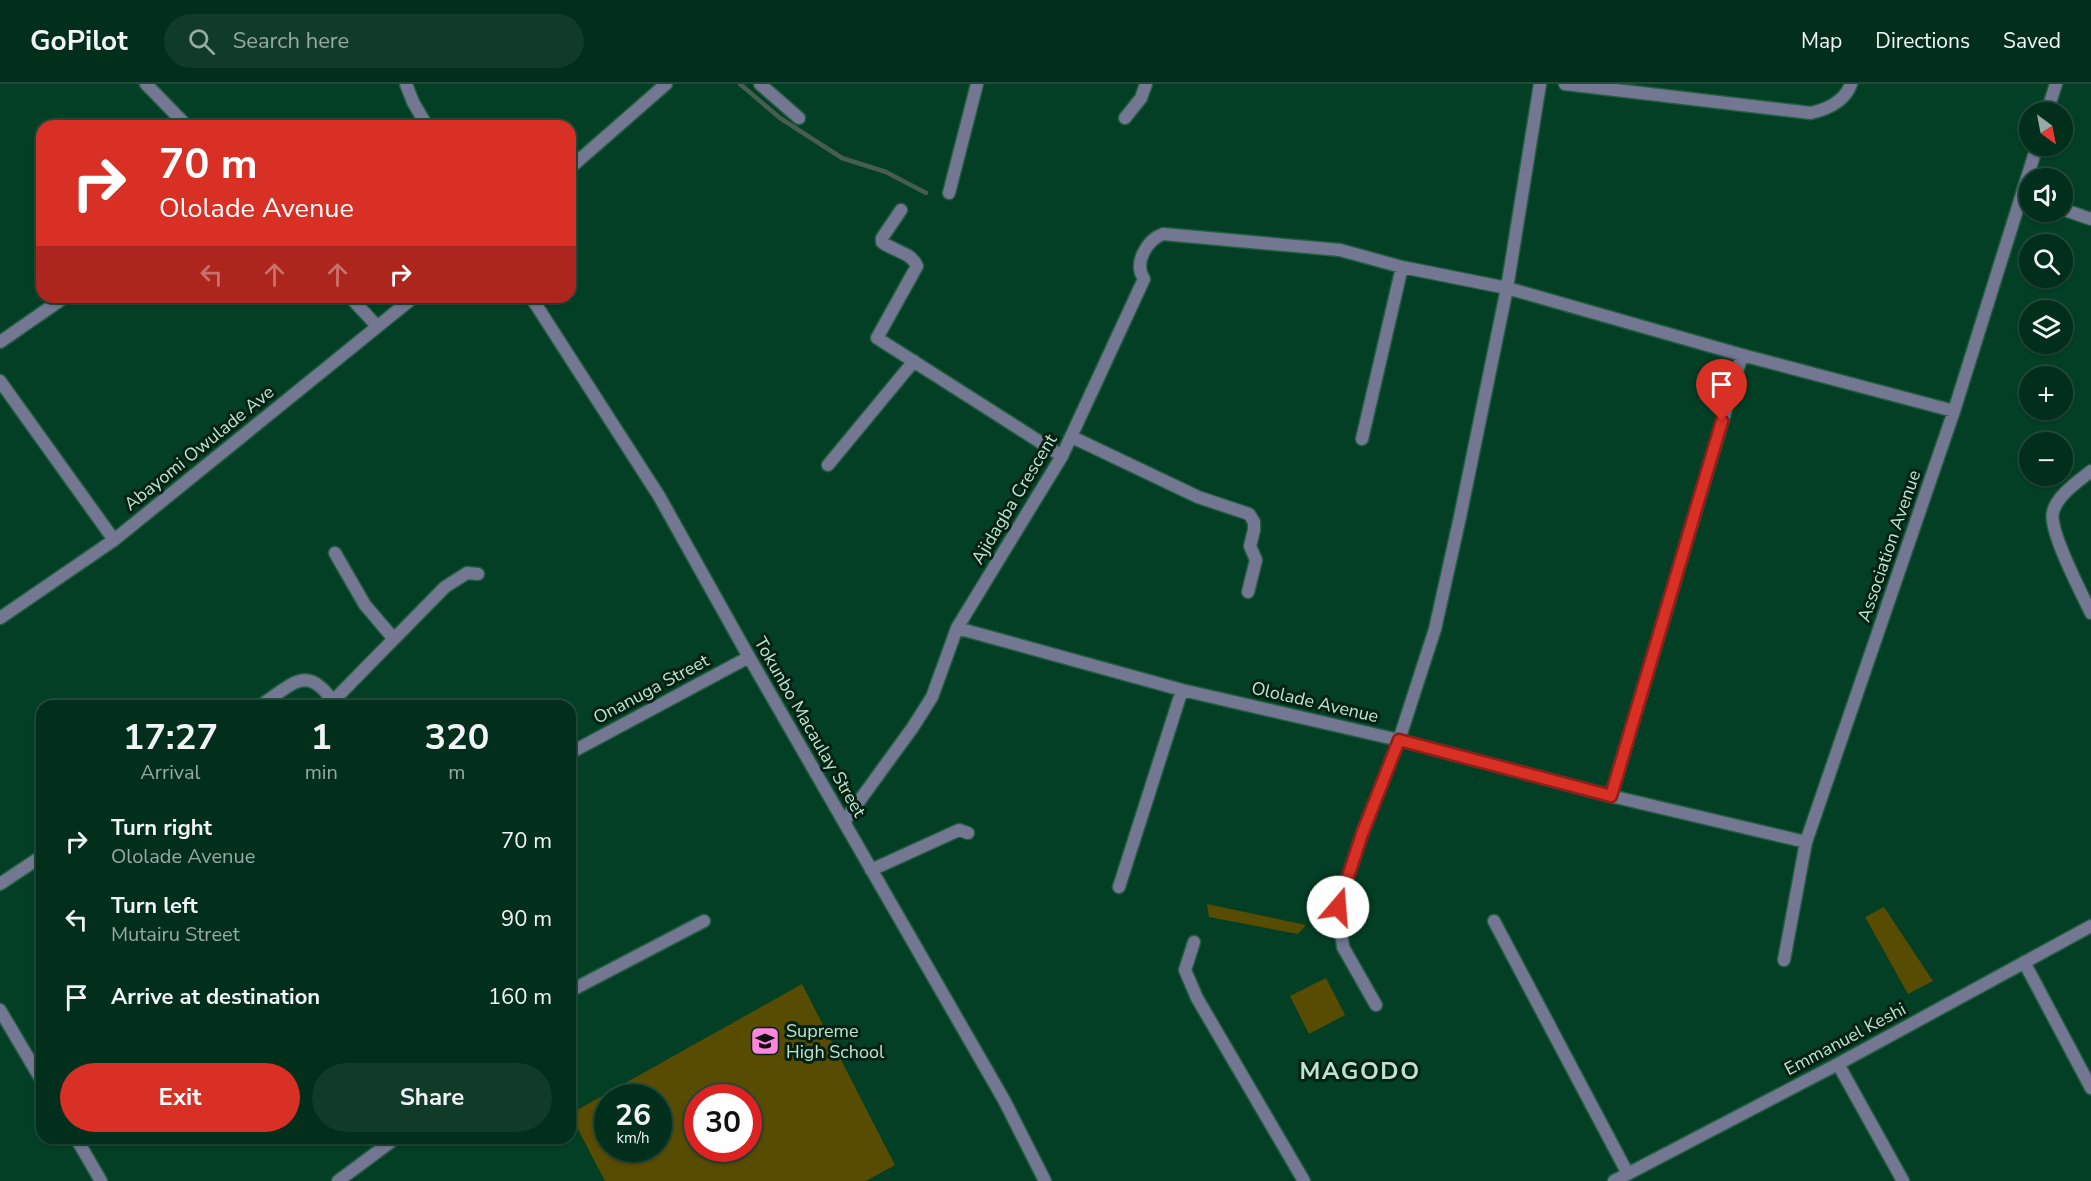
<!DOCTYPE html>
<meta charset="utf-8">
<style>
:root{--surface:#022f1c;--page:#103b29;--text:#f1f3f6;--muted:#96a9a3;--line:#234a3b;--accent:#d93025}
body{margin:0;font-family:"Nunito Sans",sans-serif;background:var(--page);color:var(--text);height:100vh;display:flex;flex-direction:column;font-size:22px;white-space:nowrap}
*{box-sizing:border-box;margin:0}
p{font-size:20px;color:var(--muted)}
.icon{flex:none;width:33px;height:33px;fill:none;stroke:currentColor;stroke-width:2;stroke-linecap:round;stroke-linejoin:round}
.map{position:relative;flex:1;overflow:hidden}
.side{position:absolute;left:36px;top:616px;width:540px;height:444px;display:flex;flex-direction:column;background:var(--surface);border-radius:18px;box-shadow:0 2px 4px #0004,0 0 0 2px var(--line)}
.side>*{flex:none}
.top-card{position:absolute;left:36px;top:36px;width:540px;height:183px;border-radius:18px;box-shadow:0 2px 4px #0004,0 0 0 2px var(--line);background:#d93025;color:#fff;overflow:hidden}
.needle{width:39px;rotate:148deg}
.tools{position:absolute;left:2019px;top:18px;display:grid;gap:12px}
.tools a{display:grid;place-items:center;width:54px;height:54px;border-radius:50%;background:var(--surface);box-shadow:0 2px 4px #0004,0 0 0 2px var(--line);font-size:30px}
.speed{position:absolute;left:594px;top:1000px;display:flex;gap:12px;font-size:30px;font-weight:700;text-align:center}
.speed>*{display:grid;place-content:center;width:78px;height:78px;border-radius:50%;background:var(--surface);box-shadow:0 2px 4px #0004,0 0 0 2px var(--line);line-height:1}
.speed small{font-size:15px;font-weight:400}
.speed .limit{border:9px solid #d22;background:#fff;color:#111}
.pin{position:absolute;display:grid;place-items:center;width:51px;height:51px;color:#fff;margin:-62px -26px;border-radius:50% 50% 50% 0;rotate:-45deg;box-shadow:0 0 6px #0007}
.pin .icon{rotate:45deg}
.me{position:absolute;width:66px;margin:-33px;rotate:18deg;stroke-linejoin:round;filter:drop-shadow(0 0 4px #0008)}
.turn{display:flex;align-items:center;gap:21px;height:126px;padding:0 24px;font-size:27px}
.turn .icon{width:78px;height:78px;stroke-width:2.5}
.turn b{display:block;font-size:42px;line-height:51px}
.lanes{display:flex;align-items:center;height:57px;padding:0 24px;background:#0003;justify-content:center;gap:30px;direction:ltr}
.lanes .off{opacity:.35}
.eta{display:flex;justify-content:space-evenly;align-items:center;height:102px;text-align:center}
.eta b{font-size:36px;font-weight:700;line-height:42px}
.primary-button{display:flex;gap:12px;margin-top:auto;padding:12px 24px}
.primary-button a{flex:1;height:69px;border-radius:36px;background:var(--accent);color:#fff;font-size:24px;font-weight:700;line-height:69px;text-align:center}
.primary-button a+a{background:var(--page);color:var(--text)}
ul{padding:0;list-style:none}
li{display:flex;align-items:center;gap:18px;height:78px;padding:0 24px}
li div{flex:1}
li b{display:block;font-size:22px}
li em{font-style:normal}
header{display:flex;align-items:center;gap:36px;box-sizing:border-box;height:84px;padding:0 30px;background:var(--surface);border-bottom:2px solid var(--line)}
header strong{font-size:28px}
nav{display:flex;gap:33px;margin-inline-start:auto;font-size:21px}
.search{width:420px;height:54px;background:var(--page);display:flex;align-items:center;gap:15px;box-sizing:border-box;padding:0 21px;border-radius:33px;color:var(--muted);font-size:22px}
.map>svg:first-child{display:block}
.green{fill:#584b02;fill-rule:evenodd}
.lines{fill:none;stroke-linecap:round;stroke-linejoin:round}
.stream{stroke:#465d4f;stroke-width:4.5}
.street-casing{stroke:#245d43;stroke-width:15}
.street{stroke:#737792;stroke-width:12}
.route-casing{stroke:#8d1f18;stroke-width:15}
.route{stroke:#d93025;stroke-width:10}
.labels{text-anchor:middle;dominant-baseline:central;stroke-width:6;stroke-linejoin:round;paint-order:stroke}
.street-label{font-size:18px;fill:#c0e3ce;stroke:#042213}
.poi-label{font-size:18px;fill:#c0e3ce;stroke:#042213;text-anchor:start}
.district-label{font-size:24px;font-weight:bold;letter-spacing:1.5px;fill:#c0e3ce;stroke:#042213}
</style>
<header>
<strong>GoPilot</strong>
<div class="search"><svg class="icon" aria-label="search" viewBox="0 0 24 24"><circle cx="10" cy="10" r="6"/><path d="M15 15l6 6"/></svg>Search here</div>
<nav><a>Map</a><a>Directions</a><a>Saved</a></nav>
</header>
<div class="map">
<svg width="2091" height="1097" viewBox="0 0 2091 1097">
<rect width="100%" height="100%" fill="#023f25"/>
<path class="green" d="M1207 820 1306 841 1298 850 1209 833Z
M1884 823 1933 897 1908 910 1865 833Z
M1326 894 1345 931 1309 950 1290 912Z
M802 900 895 1081 866 1097H605L570 1030ZM608 1014H658V1065H608ZM698 1014H748V1065H698Z"/>
<g class="lines">
<path class="stream" d="M740 0 780 34 842 74 886 88 926 109"/>
<g class="street-casing">
<path id="street" d="M146 0 187 42
M406 0 413 18 427 42
M760 0 799 34
M1565 0 1811 29C1828 25 1845 17 1851 0
M2047 28 2056 0
M1125 34 1141 14 1146 0
M570 84 666 0
M949 109 977 0
M2062 125 2091 135
M901 126 882 154V158C893 167 911 168 917 182L877 254 1062 372
M350 213 377 242
M531 213 659 412 749 573 1004 1016 1045 1097
M0 258 65 213
M0 297 114 456
M1072 353 1198 413 1249 430 1254 438V446L1250 462 1256 476 1248 508
M1362 355 1402 183
M828 381 914 277
M2091 387C2079 397 2057 411 2053 428 2048 446 2082 510 2091 529
M335 469 365 521 394 555
M0 534 114 456 414 213
M957 544 1182 606 1399 656 1611 712 1806 758
M333 617 445 503 467 489 478 490
M260 622C294 599 308 578 336 622
M570 669 749 573
M1611 712 1742 271
M844 738 913 643 932 613 957 544 1062 372 1144 195C1133 179 1147 156 1163 150L1340 166 1402 183 1507 204 1742 271 1954 327
M871 786 959 746 968 749
M0 800 42 772
M1119 803 1182 606
M1494 837 1628 1090
M1194 858 1185 886 1197 914 1304 1097
M1784 876 1806 758 1954 327 2037 62
M2024 878 2091 1004
M570 907 704 837
M1376 921 1343 863 1338 823 1362 750 1399 656 1435 545 1460 433 1507 204 1540 0
M0 926 42 997
M1838 980 1903 1097
M76 1054 101 1097
M338 1097 396 1054
M1614 1097 1838 980 2091 842"/>
</g>
<use href="#street" class="street"/>
</g>
<g class="lines">
<g class="route-casing">
<path id="route" d="M1338 823 1362 750 1399 656 1611 712 1722 337"/>
</g>
<use href="#route" class="route"/>
</g>
<defs>
<g id="school-square" transform="scale(1.5)"><rect x="-9" y="-9" width="18" height="18" rx="4" fill="#ff85de" stroke="#042213"/><path d="M0-5L7-2L0 1L-7-2ZM-4 1L0 2.5L4 1V4Q0 6-4 4Z" fill="#111"/></g>
</defs>
<g fill-rule="evenodd">
<use href="#school-square" x="765" y="957"/>
</g>
<g class="labels">
<g class="street-label">
<text transform="translate(199 364) rotate(-39)">Abayomi Owulade Ave</text>
<text transform="translate(1014 415) rotate(-59)">Ajidagba Crescent</text>
<text transform="translate(1889 462) rotate(-71)">Association Avenue</text>
<text transform="translate(651 605) rotate(-28)">Onanuga Street</text>
<text transform="translate(1315 618) rotate(13)">Ololade Avenue</text>
<text transform="translate(810 643) rotate(60)">Tokunbo Macaulay Street</text>
<text transform="translate(1845 955) rotate(-28)">Emmanuel Keshi</text>
</g>
<g class="poi-label">
<text x="786" y="947">Supreme<tspan x="786" dy="21">High School</tspan></text>
</g>
<g class="district-label">
<text x="1360" y="987">MAGODO</text>
</g>
</g>
</svg>
<div class="tools">
<a><svg class="needle" viewBox="-14 -14 28 28"><path d="M0-13l5 13h-10z" fill="#e53935"/><path d="M0 13l5-13h-10z" fill="#96a9a3"/></svg></a>
<a><svg class="icon" aria-label="sound" viewBox="0 0 24 24"><path d="M4 9h4l5-4v14l-5-4H4zM17 9q2 3 0 6"/></svg></a>
<a><svg class="icon" aria-label="search" viewBox="0 0 24 24"><circle cx="10" cy="10" r="6"/><path d="M15 15l6 6"/></svg></a>
<a><svg class="icon" aria-label="layers" viewBox="0 0 24 24"><path d="M12 4l9 5-9 5-9-5zM3 14l9 5 9-5"/></svg></a>
<a>+</a>
<a>−</a>
</div>
<div class="speed"><div>26<small>km/h</small></div><div class="limit">30</div></div>
<div class="pin" style="left:1722px;top:337px;background:#d93025"><svg class="icon" aria-label="arrive" viewBox="0 0 24 24"><path d="M6 21V4h12l-3 4 3 4H6"/></svg></div>
<svg class="me" style="left:1338px;top:823px" viewBox="-20 -20 40 40"><circle r="19" fill="#fff"/><path d="M0-13L10 11 0 6-10 11z" fill="#d93025"/></svg>
<div class="top-card">
<div class="turn"><svg class="icon" aria-label="right" viewBox="0 0 24 24"><path d="M7 20v-9h11M14 6l5 5-5 5"/></svg><div><b>70 m</b>Ololade Avenue</div></div>
<div class="lanes"><svg class="icon off" aria-label="left" viewBox="0 0 24 24"><path d="M17 20v-9H6M10 6l-5 5 5 5"/></svg><svg class="icon off" aria-label="ahead" viewBox="0 0 24 24"><path d="M12 20V5M6 11l6-6 6 6"/></svg><svg class="icon off" aria-label="ahead" viewBox="0 0 24 24"><path d="M12 20V5M6 11l6-6 6 6"/></svg><svg class="icon" aria-label="right" viewBox="0 0 24 24"><path d="M7 20v-9h11M14 6l5 5-5 5"/></svg></div>
</div>
<section class="side">
<div class="eta">
<div><b>17:27</b><p>Arrival</p></div>
<div><b>1</b><p>min</p></div>
<div><b>320</b><p>m</p></div>
</div>
<ul>
<li><svg class="icon" aria-label="right" viewBox="0 0 24 24"><path d="M7 20v-9h11M14 6l5 5-5 5"/></svg><div><b>Turn right</b><p>Ololade Avenue</p></div><em>70 m</em></li>
<li><svg class="icon" aria-label="left" viewBox="0 0 24 24"><path d="M17 20v-9H6M10 6l-5 5 5 5"/></svg><div><b>Turn left</b><p>Mutairu Street</p></div><em>90 m</em></li>
<li><svg class="icon" aria-label="arrive" viewBox="0 0 24 24"><path d="M6 21V4h12l-3 4 3 4H6"/></svg><div><b>Arrive at destination</b></div><em>160 m</em></li>
</ul>
<div class="primary-button"><a>Exit</a><a>Share</a></div>
</section>
</div>
